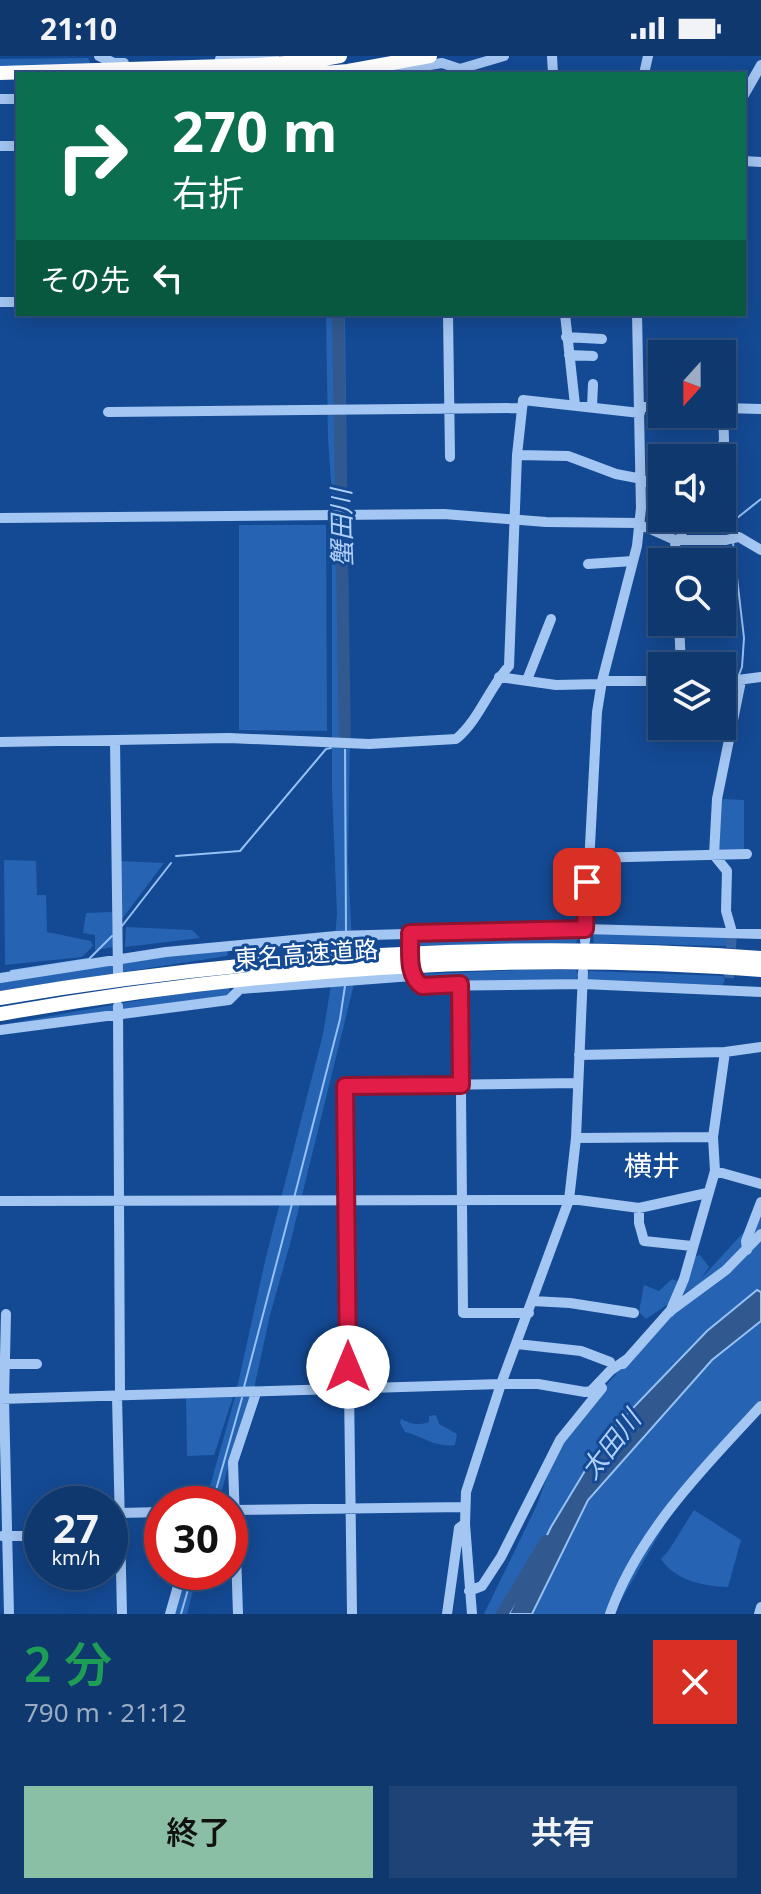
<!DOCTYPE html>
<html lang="ja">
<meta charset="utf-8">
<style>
:root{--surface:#0f386f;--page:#1d4377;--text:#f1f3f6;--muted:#9bacc3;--line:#2f5282;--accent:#8abfa5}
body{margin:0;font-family:"Noto Sans","Noto Sans JP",sans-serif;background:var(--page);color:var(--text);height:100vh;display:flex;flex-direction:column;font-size:30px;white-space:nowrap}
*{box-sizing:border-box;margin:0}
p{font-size:26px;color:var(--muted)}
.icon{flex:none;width:44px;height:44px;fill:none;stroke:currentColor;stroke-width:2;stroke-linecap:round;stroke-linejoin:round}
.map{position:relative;height:1558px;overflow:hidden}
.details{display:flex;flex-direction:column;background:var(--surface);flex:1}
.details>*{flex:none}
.banner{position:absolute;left:16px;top:16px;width:730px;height:244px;border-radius:0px;box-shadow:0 4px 20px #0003,0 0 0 2px var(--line);background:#0b6e4f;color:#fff;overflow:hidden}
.needle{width:52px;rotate:201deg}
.controls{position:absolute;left:648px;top:284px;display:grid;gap:16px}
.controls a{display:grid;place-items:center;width:88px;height:88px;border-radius:0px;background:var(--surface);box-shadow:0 4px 20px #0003,0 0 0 2px var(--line);font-size:40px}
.speed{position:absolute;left:24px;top:1430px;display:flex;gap:16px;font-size:40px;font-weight:700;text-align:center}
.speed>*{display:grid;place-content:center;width:104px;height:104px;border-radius:50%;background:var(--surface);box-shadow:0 4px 20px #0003,0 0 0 2px var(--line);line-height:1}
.speed small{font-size:20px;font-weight:400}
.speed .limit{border:12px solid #d22;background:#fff;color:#111}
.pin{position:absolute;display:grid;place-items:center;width:68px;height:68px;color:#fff;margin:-34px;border-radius:16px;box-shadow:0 4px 12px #0006}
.me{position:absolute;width:88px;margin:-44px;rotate:0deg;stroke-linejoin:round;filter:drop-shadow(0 0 6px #0008)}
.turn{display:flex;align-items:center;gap:28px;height:168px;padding:0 24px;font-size:36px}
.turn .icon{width:104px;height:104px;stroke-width:2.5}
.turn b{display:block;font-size:56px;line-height:68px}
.then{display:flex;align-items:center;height:76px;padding:0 24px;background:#0003;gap:16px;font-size:30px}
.round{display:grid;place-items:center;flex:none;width:84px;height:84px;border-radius:0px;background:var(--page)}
.headline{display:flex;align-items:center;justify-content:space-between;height:136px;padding:0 24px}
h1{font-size:48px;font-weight:600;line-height:60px;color:#1e9e55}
.cta{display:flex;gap:16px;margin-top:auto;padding:16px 24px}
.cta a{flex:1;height:92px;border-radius:0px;background:var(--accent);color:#111;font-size:32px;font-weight:600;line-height:92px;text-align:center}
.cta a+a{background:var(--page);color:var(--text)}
.status{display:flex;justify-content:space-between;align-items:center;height:56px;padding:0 40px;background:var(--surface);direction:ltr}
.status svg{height:22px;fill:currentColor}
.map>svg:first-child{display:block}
.green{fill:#2664b3}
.water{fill:#31588f;stroke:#96c1f5;stroke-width:2}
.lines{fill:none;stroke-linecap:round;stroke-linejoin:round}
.stream{stroke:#96c1f5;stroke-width:2}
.river{stroke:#31588f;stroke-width:12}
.minor-tunnel{stroke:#3765a4;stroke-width:10;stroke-dasharray:10 5;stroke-linecap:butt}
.minor{stroke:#a4c6f2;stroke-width:10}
.highway{stroke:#fff;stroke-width:14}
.route-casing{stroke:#92132f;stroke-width:20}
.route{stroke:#e11d48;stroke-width:14}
.labels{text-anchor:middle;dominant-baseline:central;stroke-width:6;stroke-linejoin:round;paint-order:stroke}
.street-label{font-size:24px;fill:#fff;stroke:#144a94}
.water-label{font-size:26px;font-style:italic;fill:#b0d0f9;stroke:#144a94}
.quarter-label{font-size:28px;fill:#fff;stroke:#144a94}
</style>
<div class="status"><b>21:10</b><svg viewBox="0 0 49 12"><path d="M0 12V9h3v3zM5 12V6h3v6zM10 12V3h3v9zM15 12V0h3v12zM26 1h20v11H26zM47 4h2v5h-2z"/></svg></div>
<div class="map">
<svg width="761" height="1558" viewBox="0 0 761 1558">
<rect width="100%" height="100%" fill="#144a94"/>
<path class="green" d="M88 2 91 8 0 12V3Z
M326 258H345L350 677 348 805 354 928 290 1188 270 1259 253 1337 230 1405 218 1448H205L235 1341 266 1201 323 978 331 929 337 858 332 733V440L328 382Z
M239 469H326L327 675 239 674Z
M721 743 744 744V795H718Z
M4 804 36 805 37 839H46L47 876 91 885 93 890 82 901 5 909Z
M120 805 164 807 122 863Z
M112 856 113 891 95 894V879L83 877 86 857Z
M126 871 192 874 200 882 125 891Z
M576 877 578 882 576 887 414 890 417 883Z
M593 877 728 881 730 886 727 890 594 887Z
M229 890 227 900 0 935V924Z
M520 914H576L578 919 576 923 423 928 419 924 422 918Z
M589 915 723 920 725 925 722 929 587 924Z
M220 930 229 932 231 937 229 944 0 969Z
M761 1157V1354L683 1437 613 1558H484L537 1449 560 1384 654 1273 695 1230 646 1263 639 1256 644 1229 659 1235 672 1223 680 1226 696 1200 700 1199 709 1211 700 1224Z
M233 1341 214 1399 187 1400 186 1342Z
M436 1359 439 1368 457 1378 455 1389C436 1392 425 1381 405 1376L400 1367 401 1363C411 1368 418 1370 429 1366V1360Z
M694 1454 741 1484 728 1531C703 1530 676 1525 661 1503L669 1494Z
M183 1516H198L187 1558H170Z"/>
<path class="water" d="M757 1234 761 1236V1265L712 1304 588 1444 532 1558H509L551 1471 606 1380 707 1275Z"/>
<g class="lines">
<path class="stream" d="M730 477 732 466 761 443
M733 487 744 582 742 611 739 619
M345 690 346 876
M176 800 240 795 326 693 331 692
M122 870 171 807
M345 896 346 882
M11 915 89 903 112 880
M294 1142 340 963 345 930
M244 1331 292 1148
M212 1448 242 1342
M181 1558 193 1516"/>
<path class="river" d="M338 258 345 687
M502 1558 546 1485"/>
<path class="minor-tunnel" d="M729 922 732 876"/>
<path class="minor" d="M99 0 114 7H124
M552 0 553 18
M220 3 274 0
M375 18 442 7 460 13 504 0
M644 18 648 0
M744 39 761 9
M0 43H18
M0 90H18
M744 105 761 106
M0 246H18
M448 258 450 401
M565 258 575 349
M566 281 602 283
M569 299 593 300
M592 351 593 328
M639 351H662
M722 352 761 353
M108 356 522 352
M517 399 568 400 616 418 642 423
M718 402 724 385 723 352
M642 425 662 428
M0 462 444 458 546 466 639 467
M639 468 675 484H726L739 481 761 494
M681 483 683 462
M675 484 676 506
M588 508 633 505
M679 566 681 610
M499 621 556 629 601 628
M527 624 551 563
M602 625H662
M722 626 761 621
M115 684 118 917
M0 686 229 682 369 688 456 683C479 664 489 632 509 610L517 399 523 344 640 357
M588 802 747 798
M732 876 726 855 727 815 714 799 717 743 741 625
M585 885 597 656 602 625 637 490 641 452 637 258
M0 922 166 896 336 880 585 873 761 878
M460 928 463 1257H529
M118 950 120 1340
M0 974 229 944 240 933 412 920 422 930 583 928 761 936
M725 996 761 991
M579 999 725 996 713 1081 715 1115 684 1223 670 1256
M576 1082 713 1081
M715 1115 761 1128
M0 1145 579 1144 639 1152 707 1137
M639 1152V1167L644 1185 692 1190
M747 1194 746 1185 761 1146
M533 1245 570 1247 634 1257
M6 1258 4 1343 9 1558
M517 1288 581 1295 610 1306
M5 1308H37
M623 1308 669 1256 726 1214 761 1178
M117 1340 122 1558
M0 1343 501 1328H538L585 1336 591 1335 610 1315 627 1303
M230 1454 465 1451
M121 1457 162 1456
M2 1480H42
M469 1535 482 1530 501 1501 560 1384 602 1332
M170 1558 182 1516
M238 1558 233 1406 256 1337
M352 1558 345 1030 578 1027
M447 1558 459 1472 463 1469
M472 1558 465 1468 466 1436 501 1328 569 1144 576 1082 583 916
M610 1558C638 1478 704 1411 761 1350
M759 1558 761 1551"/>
<path class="highway" d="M0 17 257 9 313 5 340 0
M270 18 301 14
M312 18 348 15 430 0
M0 942C250 900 508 883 761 902
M0 958C250 914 508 894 761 914"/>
</g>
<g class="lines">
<g class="route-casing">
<path id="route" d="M348 1311 345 1030 461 1029 460 928 422 930C406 919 411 895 410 877L585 873 587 826"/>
</g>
<use href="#route" class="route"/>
</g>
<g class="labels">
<g class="street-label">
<text transform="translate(306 897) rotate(-4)">東名高速道路</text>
</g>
<g class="water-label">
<text transform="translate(341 472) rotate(-91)">蟹田川</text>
<text transform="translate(610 1388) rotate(-52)">太田川</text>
</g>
<g class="quarter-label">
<text x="652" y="1109">横井</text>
</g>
</g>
</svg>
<div class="controls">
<a><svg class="needle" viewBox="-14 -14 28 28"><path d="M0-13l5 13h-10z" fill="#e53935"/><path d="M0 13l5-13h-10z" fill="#9bacc3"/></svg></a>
<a><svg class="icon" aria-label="sound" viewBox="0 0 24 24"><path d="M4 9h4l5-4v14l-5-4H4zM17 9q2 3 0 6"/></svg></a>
<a><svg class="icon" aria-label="search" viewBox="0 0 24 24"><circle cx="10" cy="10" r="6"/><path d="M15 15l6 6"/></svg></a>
<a><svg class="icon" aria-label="layers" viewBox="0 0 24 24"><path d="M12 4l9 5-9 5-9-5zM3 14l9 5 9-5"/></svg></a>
</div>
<div class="speed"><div>27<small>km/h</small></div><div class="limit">30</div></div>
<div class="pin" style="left:587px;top:826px;background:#d93025"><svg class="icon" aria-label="arrive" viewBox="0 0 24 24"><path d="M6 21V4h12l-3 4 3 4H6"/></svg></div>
<svg class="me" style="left:348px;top:1311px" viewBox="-20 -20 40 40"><circle r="19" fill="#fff"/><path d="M0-13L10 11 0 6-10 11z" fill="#e11d48"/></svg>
<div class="banner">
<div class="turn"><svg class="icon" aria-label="right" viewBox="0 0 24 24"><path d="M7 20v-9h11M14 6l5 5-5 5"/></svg><div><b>270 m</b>右折</div></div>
<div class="then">その先<svg class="icon" aria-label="left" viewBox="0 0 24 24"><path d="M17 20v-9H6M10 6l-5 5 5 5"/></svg></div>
</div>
</div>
<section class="details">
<div class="headline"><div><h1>2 分</h1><p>790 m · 21:12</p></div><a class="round" style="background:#d93025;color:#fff"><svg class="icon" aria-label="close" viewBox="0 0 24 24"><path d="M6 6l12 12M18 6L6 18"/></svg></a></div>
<div class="cta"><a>終了</a><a>共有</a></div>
</section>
